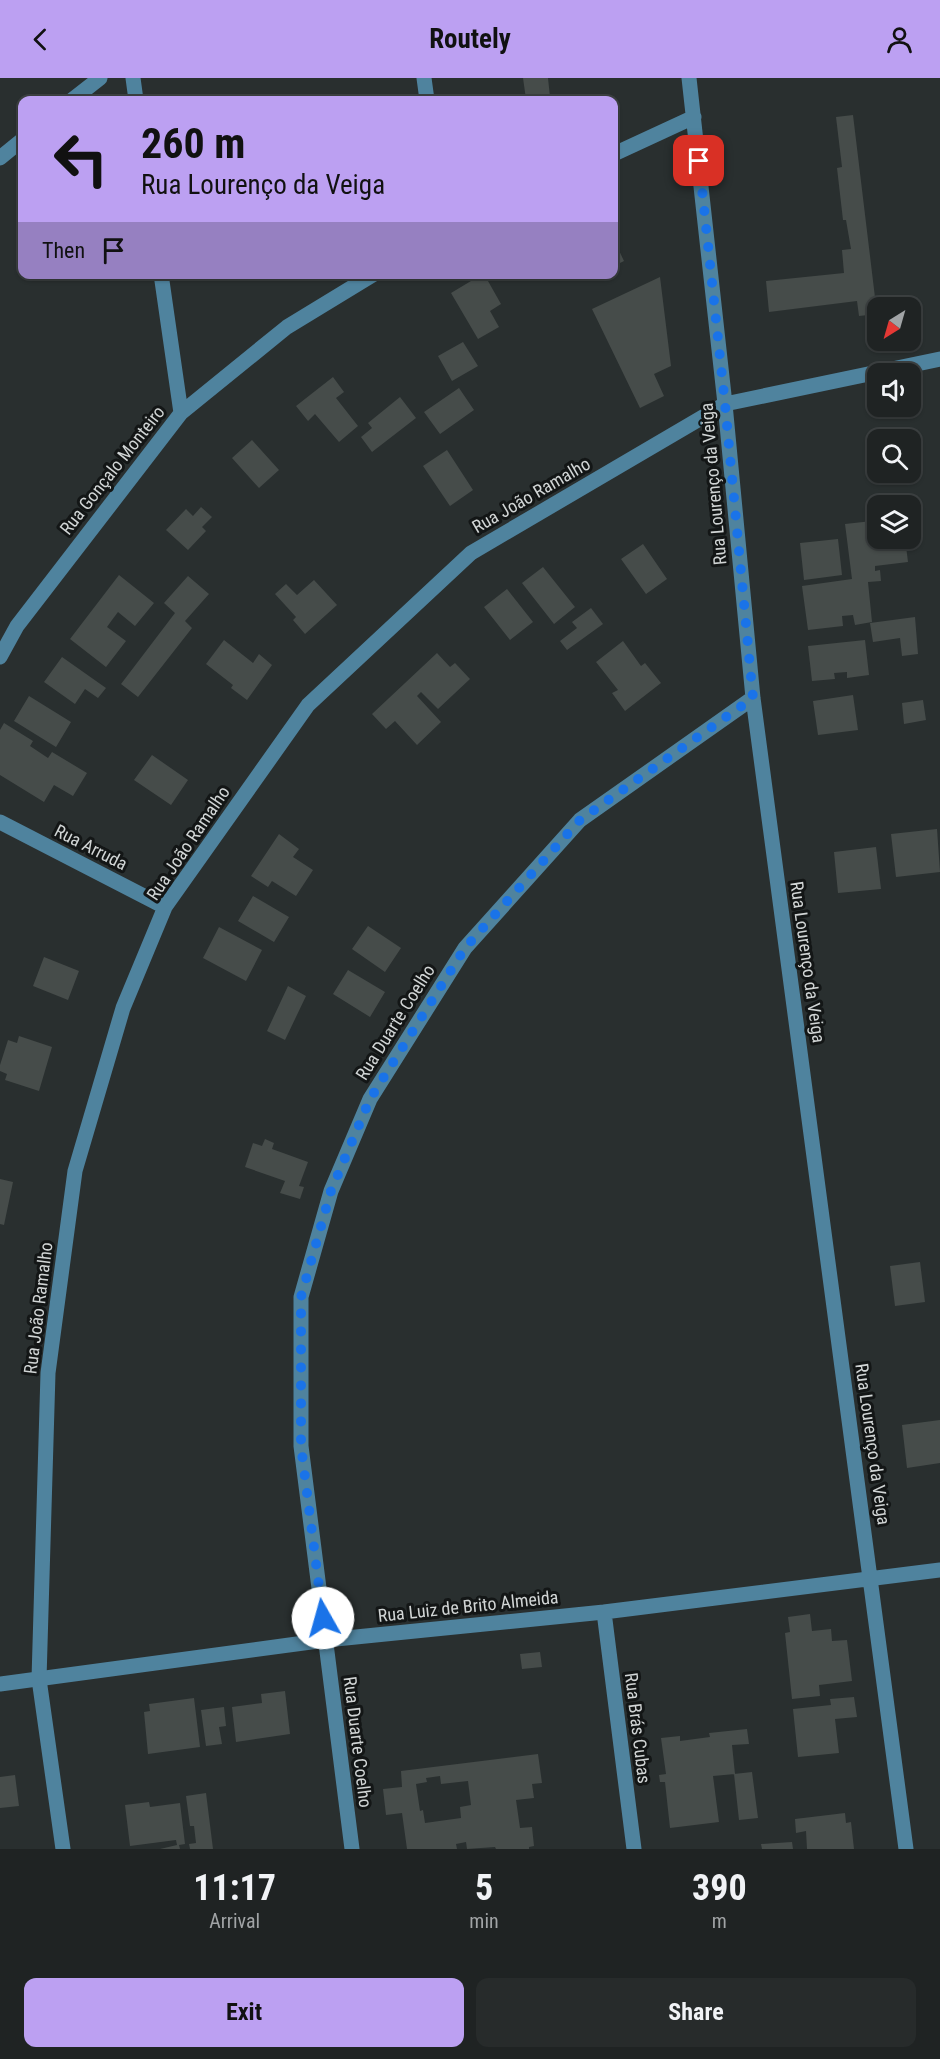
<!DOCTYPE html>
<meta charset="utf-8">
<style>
:root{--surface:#1f2323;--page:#272b2b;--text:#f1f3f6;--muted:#a1a4a6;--line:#3c4041;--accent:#bca0f2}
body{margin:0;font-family:"Roboto Condensed",sans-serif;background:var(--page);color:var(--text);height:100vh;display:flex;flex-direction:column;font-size:22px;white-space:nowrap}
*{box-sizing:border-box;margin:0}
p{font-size:20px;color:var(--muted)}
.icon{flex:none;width:33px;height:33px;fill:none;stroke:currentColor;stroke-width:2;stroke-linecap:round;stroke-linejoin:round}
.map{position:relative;height:1771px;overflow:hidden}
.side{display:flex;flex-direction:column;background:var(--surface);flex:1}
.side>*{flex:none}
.banner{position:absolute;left:18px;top:18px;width:600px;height:183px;border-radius:12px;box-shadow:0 2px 4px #0004,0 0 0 2px var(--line);background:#bca0f2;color:#111;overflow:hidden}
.needle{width:39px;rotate:217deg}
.tools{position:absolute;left:867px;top:219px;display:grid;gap:12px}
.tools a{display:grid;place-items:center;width:54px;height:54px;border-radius:12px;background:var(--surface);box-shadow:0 2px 4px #0004,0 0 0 2px var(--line);font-size:30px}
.pin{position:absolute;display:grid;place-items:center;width:51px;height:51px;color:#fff;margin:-26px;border-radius:12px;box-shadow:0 3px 9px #0006}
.me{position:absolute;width:66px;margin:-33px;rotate:353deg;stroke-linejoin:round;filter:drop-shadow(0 0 4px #0008)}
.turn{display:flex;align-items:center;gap:21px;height:126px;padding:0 24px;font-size:27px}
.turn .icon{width:78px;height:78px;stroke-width:2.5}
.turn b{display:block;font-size:42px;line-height:51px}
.then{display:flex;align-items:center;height:57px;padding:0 24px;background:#0003;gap:12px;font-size:22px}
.eta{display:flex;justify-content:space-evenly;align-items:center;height:102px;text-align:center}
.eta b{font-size:36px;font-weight:700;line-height:42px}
.button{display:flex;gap:12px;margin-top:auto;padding:12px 24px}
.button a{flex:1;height:69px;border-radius:12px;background:var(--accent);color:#111;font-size:24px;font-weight:700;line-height:69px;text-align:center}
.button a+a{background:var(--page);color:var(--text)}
header{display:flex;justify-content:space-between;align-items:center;height:78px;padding:0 24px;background:var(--accent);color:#111;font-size:27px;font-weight:700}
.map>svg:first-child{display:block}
.building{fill:#464c4a;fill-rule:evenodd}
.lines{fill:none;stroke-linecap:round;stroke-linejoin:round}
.minor{stroke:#4f839e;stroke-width:15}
.route{stroke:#1a73e8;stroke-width:10;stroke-dasharray:0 18}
.labels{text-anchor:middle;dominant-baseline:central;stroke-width:6;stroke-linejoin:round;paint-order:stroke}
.street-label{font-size:18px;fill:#d1d5d5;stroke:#131616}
</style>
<header><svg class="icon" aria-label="back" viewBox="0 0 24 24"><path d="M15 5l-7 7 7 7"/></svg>Routely<svg class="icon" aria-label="person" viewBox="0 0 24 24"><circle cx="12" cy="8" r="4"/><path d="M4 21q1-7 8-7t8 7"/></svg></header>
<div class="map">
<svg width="940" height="1771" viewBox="0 0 940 1771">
<rect width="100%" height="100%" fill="#292f2f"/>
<path class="building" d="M523 0H548L550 19 526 21Z
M853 37 877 236 859 238 857 223 769 234 766 203 844 195 842 172 851 171 846 142H843L837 90 842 89 836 39Z
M614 162 624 183 614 188Z
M474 196H484L501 226 490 233 499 249 478 261 451 215 476 200Z
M660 199 671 288 654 296 664 318 640 330 592 231Z
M463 264 478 288 452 303 438 278Z
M333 299 344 314 336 320 358 348 339 364 315 336 308 343 296 328Z
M459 310 474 332 440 356 424 334Z
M400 319 416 340 372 374 361 359 372 350 368 345Z
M252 362 279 392 259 410 232 380Z
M447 372 473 412 450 428 423 388Z
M201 429 212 439 202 449 206 453 188 472 166 452 186 431 193 438Z
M872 443 874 458H878V460H905L908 484 875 488V493L880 492 881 503 868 504 872 544 855 547 853 537 842 538 843 548 808 552 802 508 852 501 845 446Z
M838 461 842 497 804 502 800 465Z
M643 466 667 501 646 516 621 481Z
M543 489 575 529 554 546 522 505Z
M119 497 154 525 135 548 118 534 112 542 107 549 126 563 106 589 70 561Z
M188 498 209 516 185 543 192 550 138 619 121 606 175 535 164 525Z
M314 502 337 527 305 556 293 542 296 539 275 516 286 506 297 517Z
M507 511 533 544 510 562 484 529Z
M591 530 603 546 567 572 560 563 577 550 572 544Z
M915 539 918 576 902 578 900 560 873 564 870 545Z
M224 562 253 585 259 576 272 587 247 622 231 610 233 607 206 586Z
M865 562 869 597 847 600V594L834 595 835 601 812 603 808 568Z
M623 563 641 588 645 585 661 605 625 633 612 615 618 612 596 584Z
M437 575 450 589 455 585 470 601 438 631 421 614 417 618 441 644 417 667 395 643 386 651 372 636Z
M62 579 106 610 98 620 85 611 75 626 44 604Z
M853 617 858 652 818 657 813 623Z
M29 618 71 644 56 669 14 643Z
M923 622 926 642 904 646 902 625Z
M4 645 33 663 30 668 48 680 52 674 87 695 73 718 54 707 44 724 0 697V652Z
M152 677 188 702 171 727 134 702Z
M937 751 940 794 896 799 891 756Z
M279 756 299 771 293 779 313 792 296 818 272 803 268 809 251 798Z
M876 769 881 811 838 815 834 774Z
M253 818 289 839 274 864 238 843Z
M368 848 401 870 385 894 352 871Z
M219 849 262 872 246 903 203 880Z
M44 879 79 893 68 922 33 908Z
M348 892 385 914 370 939 333 916Z
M288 908 306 918 285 962 267 953Z
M19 958 52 969 39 1013 5 1002 7 996 0 993V987L8 962 17 965Z
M265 1061 274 1065 272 1071 308 1084 299 1108 304 1109 300 1121 280 1115 285 1103 245 1089 253 1065 262 1068Z
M0 1101 13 1104 4 1147 0 1146Z
M920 1184 925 1224 895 1228 890 1188Z
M940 1342V1385L907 1390 902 1347Z
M810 1536 812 1553 831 1551 832 1563 847 1562 852 1603 819 1607 820 1618 792 1621 785 1555 790 1554 788 1539Z
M540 1574 542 1589 522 1591 520 1576Z
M285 1613 290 1656 236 1664 232 1629 262 1625 261 1616Z
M854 1619 857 1639 835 1641 839 1675 798 1679 793 1631 831 1627 830 1621Z
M194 1620 200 1669 148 1676 144 1634 150 1633 149 1626Z
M224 1629 226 1648 219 1649 222 1666 206 1668 201 1632Z
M747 1651 749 1666 732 1667 735 1696 713 1698 719 1744 670 1750 665 1704H660L659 1697 666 1696 661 1660 680 1658V1663L710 1659 709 1655Z
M538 1676 542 1705 532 1706 534 1720 516 1722 520 1750 532 1749 534 1768 529 1769V1771H496L495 1769 467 1771 466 1764 456 1766 457 1771H407L402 1735 386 1737 383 1711 402 1709 401 1693ZM440 1698 441 1706 468 1703 471 1727 460 1729 461 1740 425 1745 423 1732 420 1733 416 1706 427 1704 426 1700Z
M752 1694 758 1740 739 1742 734 1696Z
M15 1697 19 1728 0 1730V1699Z
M206 1715 213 1771H190L189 1766 196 1765 194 1748H190L186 1718Z
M149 1724 150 1729 180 1725 185 1766 179 1767 180 1771H160L177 1767 176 1762 130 1768 125 1727Z
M845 1735 846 1745 851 1744 854 1771H807L806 1753 796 1755 795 1741Z
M792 1764 793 1771H762L761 1766Z"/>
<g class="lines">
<path class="minor" d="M133 0 136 22
M424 0 427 22
M689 0 725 326 753 620 906 1771
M72 22 100 0
M614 76 694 39
M0 80 22 62
M161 196 181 335
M0 579 17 548 181 335 287 249 374 196
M0 744 165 829
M604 1534 634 1771
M0 1606 326 1562 604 1534 940 1492
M63 1771 39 1601 48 1295 75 1093 123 930 165 829 308 627 471 475 725 326 940 281
M352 1771 301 1368V1219L331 1113 370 1021 465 870 580 742 753 620"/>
</g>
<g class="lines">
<path class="route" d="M323 1540 301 1368V1219L331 1113 370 1021 465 870 580 742 753 620 725 326 699 83"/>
</g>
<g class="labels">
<g class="street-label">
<text transform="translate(112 392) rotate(-52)">Rua Gonçalo Monteiro</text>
<text transform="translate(713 406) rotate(-95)">Rua Lourenço da Veiga</text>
<text transform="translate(531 417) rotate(-30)">Rua João Ramalho</text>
<text transform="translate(188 765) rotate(-56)">Rua João Ramalho</text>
<text transform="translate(91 769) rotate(27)">Rua Arruda</text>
<text transform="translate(808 884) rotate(82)">Rua Lourenço da Veiga</text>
<text transform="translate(395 944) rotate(-58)">Rua Duarte Coelho</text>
<text transform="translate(38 1230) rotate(-83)">Rua João Ramalho</text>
<text transform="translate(873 1366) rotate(82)">Rua Lourenço da Veiga</text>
<text transform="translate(468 1528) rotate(-6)">Rua Luiz de Brito Almeida</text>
<text transform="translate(638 1650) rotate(83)">Rua Brás Cubas</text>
<text transform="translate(358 1664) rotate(83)">Rua Duarte Coelho</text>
</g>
</g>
</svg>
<div class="tools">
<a><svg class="needle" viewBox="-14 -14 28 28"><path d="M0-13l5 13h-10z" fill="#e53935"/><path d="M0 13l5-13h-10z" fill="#a1a4a6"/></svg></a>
<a><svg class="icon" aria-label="sound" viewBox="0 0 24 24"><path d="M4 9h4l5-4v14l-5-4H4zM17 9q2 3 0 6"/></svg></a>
<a><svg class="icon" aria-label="search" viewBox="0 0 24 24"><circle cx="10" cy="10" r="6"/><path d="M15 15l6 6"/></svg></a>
<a><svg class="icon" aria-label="layers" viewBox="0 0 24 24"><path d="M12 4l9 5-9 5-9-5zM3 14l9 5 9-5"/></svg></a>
</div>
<div class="pin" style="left:699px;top:83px;background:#d93025"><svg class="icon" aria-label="arrive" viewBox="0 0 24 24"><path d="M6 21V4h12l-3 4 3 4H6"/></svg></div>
<svg class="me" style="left:323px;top:1540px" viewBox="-20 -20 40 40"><circle r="19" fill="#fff"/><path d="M0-13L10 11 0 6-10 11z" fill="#1a73e8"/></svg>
<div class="banner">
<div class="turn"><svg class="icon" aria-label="left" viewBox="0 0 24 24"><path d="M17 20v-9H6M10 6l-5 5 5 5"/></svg><div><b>260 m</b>Rua Lourenço da Veiga</div></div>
<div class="then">Then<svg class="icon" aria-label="arrive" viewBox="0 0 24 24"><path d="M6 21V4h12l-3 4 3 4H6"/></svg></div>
</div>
</div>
<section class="side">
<div class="eta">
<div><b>11:17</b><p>Arrival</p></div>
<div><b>5</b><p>min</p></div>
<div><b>390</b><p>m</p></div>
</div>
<div class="button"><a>Exit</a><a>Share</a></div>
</section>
